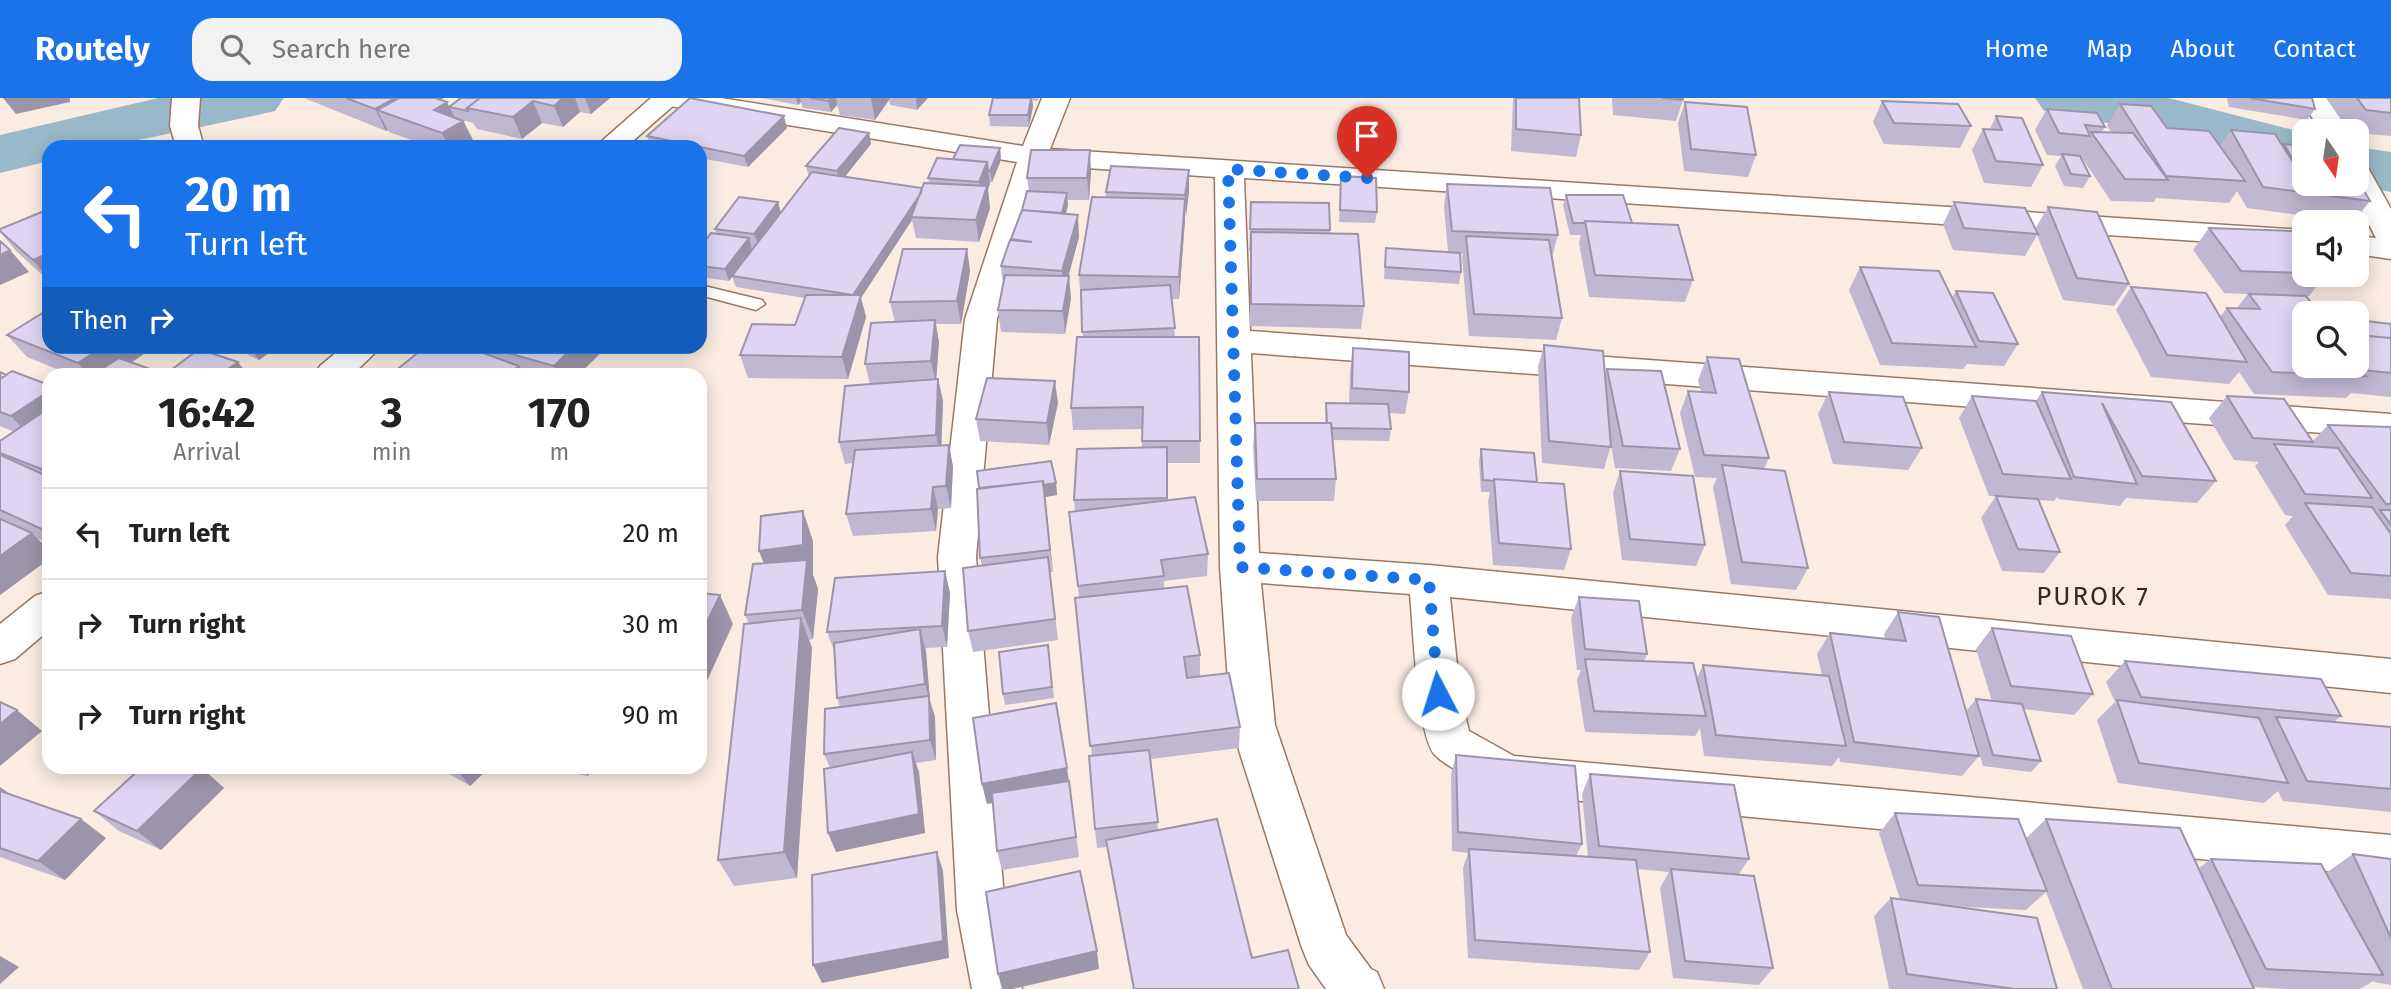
<!DOCTYPE html>
<style>
:root{--surface:#fff;--page:#f2f2f2;--text:#222;--muted:#767676;--line:#e0e0e0;--accent:#1a73e8}
body{margin:0;font-family:"Fira Sans",sans-serif;background:var(--page);color:var(--text);height:100vh;display:flex;flex-direction:column;font-size:26px;white-space:nowrap}
*{box-sizing:border-box;margin:0}
p{font-size:23px;color:var(--muted)}
.icon{flex:none;width:38px;height:38px;fill:none;stroke:currentColor;stroke-width:2;stroke-linecap:round;stroke-linejoin:round}
.map{position:relative;flex:1;overflow:hidden}
.details{position:absolute;left:42px;top:270px;width:665px;height:406px;display:flex;flex-direction:column;background:var(--surface);border-radius:21px;box-shadow:0 4px 18px #0003}
.details>*{flex:none}
.guide{position:absolute;left:42px;top:42px;width:665px;height:214px;border-radius:21px;box-shadow:0 4px 18px #0003;background:#1a73e8;color:#fff;overflow:hidden}
.needle{width:46px;rotate:167deg}
.controls{position:absolute;left:2292px;top:21px;display:grid;gap:14px}
.controls a{display:grid;place-items:center;width:77px;height:77px;border-radius:14px;background:var(--surface);box-shadow:0 4px 18px #0003;font-size:35px}
.pin{position:absolute;display:grid;place-items:center;width:60px;height:60px;color:#fff;margin:-72px -30px;border-radius:50% 50% 50% 0;rotate:-45deg;box-shadow:0 0 7px #0007}
.pin .icon{rotate:45deg}
.me{position:absolute;width:77px;margin:-38px;rotate:355deg;stroke-linejoin:round;filter:drop-shadow(0 0 5px #0008)}
.turn{display:flex;align-items:center;gap:24px;height:147px;padding:0 28px;font-size:32px}
.turn .icon{width:91px;height:91px;stroke-width:2.5}
.turn b{display:block;font-size:49px;line-height:60px}
.then{display:flex;align-items:center;height:66px;padding:0 28px;background:#0003;gap:14px;font-size:26px}
.eta{display:flex;justify-content:space-evenly;align-items:center;height:119px;text-align:center}
.eta b{font-size:42px;font-weight:700;line-height:49px}
ul{padding:0;list-style:none}
li{display:flex;align-items:center;gap:21px;height:91px;padding:0 28px;border-top:2px solid var(--line)}
li div{flex:1}
li b{display:block;font-size:26px}
li em{font-style:normal}
header{display:flex;align-items:center;gap:42px;box-sizing:border-box;height:98px;padding:0 35px;background:var(--accent);color:#fff}
header strong{font-size:33px}
nav{display:flex;gap:38px;margin-inline-start:auto;font-size:24px}
.search{width:490px;height:63px;background:var(--page);display:flex;align-items:center;gap:18px;box-sizing:border-box;padding:0 24px;border-radius:21px;color:var(--muted);font-size:26px}
.map>svg:first-child{display:block}
.lines{fill:none;stroke-linecap:round;stroke-linejoin:round}
.river{fill:#9ab9c8;fill-rule:evenodd}
.service-casing{stroke:#997965;stroke-width:3}
.minor-casing{stroke:#997965;stroke-width:3}
.tertiary-casing{stroke:#997965;stroke-width:3}
.secondary-casing{stroke:#997965;stroke-width:3}
.service{fill:#fff;fill-rule:evenodd}
.minor{fill:#fff;fill-rule:evenodd}
.tertiary{fill:#fff;fill-rule:evenodd}
.secondary{fill:#fff;fill-rule:evenodd}
.wall{fill:#c0b7d0}
.shaded-wall{fill:#9c95a9}
.building{fill:#dfd5f2;stroke:#9c95a9;stroke-width:2}
.route{stroke:#1a73e8;stroke-width:12;stroke-dasharray:0 21.6}
.labels{text-anchor:middle;dominant-baseline:central;stroke-width:5;stroke-linejoin:round;paint-order:stroke}
.neighbourhood-label{font-size:26px;letter-spacing:2px;fill:#372a21;stroke:#faece3}
</style>
<header>
<strong>Routely</strong>
<div class="search"><svg class="icon" aria-label="search" viewBox="0 0 24 24"><circle cx="10" cy="10" r="6"/><path d="M15 15l6 6"/></svg>Search here</div>
<nav><a>Home</a><a>Map</a><a>About</a><a>Contact</a></nav>
</header>
<div class="map">
<svg width="2391" height="891" viewBox="0 0 2391 891">
<rect width="100%" height="100%" fill="#faece3"/>
<g class="lines">
<path class="river" d="M158 0H284L275 13 253 18 105 49H49V63L0 75V37Z
M2035 0H2169L2305 35V74L2149 33 2044 13Z
M2357 49 2391 54V94L2345 86H2357Z"/>
<g class="service-casing">
<path id="service" d="M700 187 762 202 765 206 756 212 700 197Z"/>
</g>
<g class="minor-casing">
<path id="minor" d="M656 0H721L1023 48 1042 0H1070L1050 51 2305 132V150L1244 80 1250 233 2391 316V340L1251 255 1259 455 1429 467 2391 561V595L1450 499 1460 596 1469 633 1514 658 2391 737V779L1507 696C1491 691 1446 669 1435 657 1417 638 1413 526 1410 496L1261 485 1275 627 1346 837 1371 871 1377 874 1384 891H1326L1309 867 1302 850 1231 627 1220 469 1215 79 1044 67 997 221 976 459 1005 812 1022 891H972L957 812 938 459 965 221 1017 64 670 8 660 6Z
M2299 0H2327L2349 33H2321Z
M2357 65 2367 68 2391 111V161L2357 156V138L2376 140 2348 86H2357Z"/>
</g>
<g class="tertiary-casing">
<path id="tertiary" d="M172 0H200L198 28 204 49H176L170 28Z"/>
</g>
<g class="secondary-casing">
<path id="secondary" d="M651 0H682L626 49H595Z
M344 248H382L353 276H315L320 268Z
M49 493V532L15 561 0 566V526L35 498Z"/>
</g>
<use href="#service" class="service"/>
<use href="#minor" class="minor"/>
<use href="#tertiary" class="tertiary"/>
<use href="#secondary" class="secondary"/>
</g>
<path class="wall" d="M304 0H444L440 2 449 9 461 0H610L591 16 580 14 563 29 542 25 522 41 477 31 473 25 463 22 474 44 465 49H431L389 34 388 32 386 33Z
M762 0H928L917 12 890 7 889 2 875 22 840 17 837 7 831 14 803 10 801 4 798 7Z
M993 0H1039L1037 3 1032 2 1033 8 1029 29 990 28 989 17Z
M1513 0H1579L1581 37 1576 59 1511 53Z
M1612 0H1683V2L1676 23 1613 17Z
M2227 0H2312L2315 11 2307 22 2229 9Z
M2326 0H2391V38L2357 35V33H2349Z
M1882 3 1971 28 1960 50 1884 46 1873 24Z
M1685 4 1756 57 1748 79 1684 73 1678 25Z
M2120 6 2167 30 2220 48 2231 32 2283 48 2284 46 2370 103 2353 124H2350L2247 110 2237 93 2229 105 2156 100 2154 104 2111 103 2080 57 2079 58 2090 78 2083 90 2064 88 2055 68 2061 58 2047 57 2035 32 2047 11 2105 29 2102 34H2111L2107 28Z
M1996 18 2043 67 2031 89 1984 85 1972 52 1983 31H1990Z
M787 30 748 69 700 60V49H651L647 38Z
M869 35 871 46 844 79 922 90 929 85 928 80 953 61 1000 50 1001 62 992 84H990L988 92 990 110 979 144 916 140 912 122 861 200 866 219 848 281 748 280 740 257 795 227 805 200 736 189 732 179 729 183 700 179V150L717 136 715 131 778 104 781 115 809 79 806 68Z
M1091 74 1089 102H1067L1068 107 1066 116 1079 139 1068 178 1071 200 1065 236 1001 234 998 212 1003 187 1001 168 1012 143 1029 93 1027 80Z
M1341 78 1377 114 1375 125 1339 124Z
M1447 86 1558 137 1552 159 1562 220 1556 242 1469 238 1462 160 1463 156 1460 155 1461 174 1459 186 1384 181 1386 150 1448 154 1444 108Z
M1189 93 1185 119 1179 201H1172L1175 239H1199L1200 365H1167L1168 402 1208 456 1207 478 1164 483V490L1200 557V578L1240 629 1239 650 1151 661 1158 732 1252 860 1299 891H1133L1107 749 1097 750 1095 731 1092 658 1075 500H1079L1069 414 1075 413 1074 402 1142 350V331L1073 332 1071 310 1083 239 1079 177 1106 99V94Z
M1566 97 1632 125 1693 182 1685 204 1589 199 1579 145 1581 137H1570L1563 108Z
M1251 104 1330 132V136L1364 208 1361 231 1250 228V153H1249Z
M1954 104 2035 131 2048 109 2129 186 2114 208 2063 202 2037 137 2025 158 1953 152 1943 126Z
M49 111V183L17 154 0 134Z
M2209 130 2305 148V177H2326L2309 198 2267 197 2357 268V222L2391 226V299L2351 295 2346 300 2254 296 2239 274 2229 286 2151 279 2116 212 2131 189 2220 219 2227 210H2237L2248 196 2224 195 2193 152Z
M967 151 970 173 961 226H936L939 244 936 281H938L943 303 941 347H949L953 369 951 410 938 411 936 433 853 438 846 416 853 365 845 366 839 344 870 286 865 266 895 224 890 204Z
M1860 169 1952 200 1956 193 2018 246 2004 268 1967 266 1963 271 1880 267 1849 192Z
M7 237 132 264 164 276H69L27 259Z
M1544 247 1605 279 1607 271 1680 351 1671 373 1615 370 1611 347 1604 371 1542 365 1538 269Z
M229 248H279L259 262Z
M417 248H606V250L579 276H396L394 274 424 250Z
M1353 250 1409 294 1405 316 1389 315 1391 331 1389 343 1333 342 1336 381 1334 403H1256L1253 348 1255 325H1325L1326 305 1349 306 1350 273Z
M1707 259 1769 360 1764 371 1808 470 1796 492 1731 486 1713 389 1717 380 1695 379 1680 315 1688 293 1701 294 1698 282Z
M238 264 247 276H175L171 272Z
M0 274 49 287V446L37 440 49 461 0 497V343L14 334 0 328Z
M1829 294 1922 350 1908 372 1833 366 1818 316Z
M2042 294 2171 304 2216 383 2197 405 2126 400 2120 408 2058 401 2057 399 2054 403 2038 402 2060 454 2044 475 2002 473 1981 420 1996 398H1989L1959 320 1972 298 2036 303Z
M2227 298 2313 343 2328 327 2391 329V501L2328 497 2285 427 2293 418 2285 417 2255 368 2259 364 2234 362 2209 320Z
M1058 305 1049 347 980 343 976 321Z
M1481 351 1537 384 1571 451 1564 472 1493 467 1488 403 1490 394H1481L1479 363Z
M1620 373 1705 447 1696 468 1622 462 1613 395Z
M1056 385 1057 397 1045 399 1053 474H1050L1058 542 973 554 968 533 982 467 980 460Z
M813 443V477L818 491 813 541 809 542 812 550 797 780 734 788 718 762 749 526 745 517 764 466 759 453Z
M945 473 950 495 947 549 925 550 930 603 935 619 936 662 916 665 919 674 925 735 836 754 830 670 824 656 840 609 837 600 835 555 827 534Z
M1579 499 1647 556 1644 564 1697 580 1703 567 1822 577 1817 556 1830 535 1885 541 1884 536 1898 514 1979 658 1962 678 1840 664 1839 659 1832 668 1704 658 1700 630 1695 638 1585 634 1577 582 1581 572H1577L1571 520Z
M1992 530 2093 596 2074 617 2024 611 2041 663 2031 674 1983 668 1967 612 1976 601 1992 603 1976 551Z
M1048 547 1054 600 1005 607 1003 596Z
M2125 563 2341 618 2334 624 2391 629V714L2283 703 2278 693 2264 705 2118 685 2097 622 2115 604 2106 584Z
M1456 657 1582 746 1576 758 1588 759 1582 696 1590 676 1749 761 1738 777 1773 870 1759 887 1673 880 1660 790 1669 774 1637 771 1650 854 1639 872 1468 860 1463 770 1468 755 1452 753 1451 677Z
M132 668H198L224 690 161 752 119 733 94 713 138 672Z
M436 668H491L470 688Z
M533 668H593L588 678Z
M1067 670 1079 759 1002 772 997 753 993 705 987 706 982 686Z
M0 689 11 697 106 740 65 782 0 759Z
M1895 715 2041 778 2026 740 2046 721 2198 771 2211 761 2326 775 2353 756 2391 761V887L2374 884 2373 883 2360 891H2287L2253 889 2254 891H2083L2046 794 2026 812 1948 808 2057 891H1889L1874 818 1891 800 1900 801 1879 735Z"/>
<path class="shaded-wall" d="M3 0H70V4L16 16Z
M395 0H444L405 22 377 12 388 32 386 33 375 11Z
M563 0H575L580 14 563 29 554 8Z
M585 0H610L591 16Z
M796 0H800L801 4 798 7Z
M831 0H836L837 7 831 14 828 3Z
M871 0H889V2L875 22Z
M916 0H928L917 12Z
M1031 0H1032L1033 8 1029 29 1028 17Z
M533 3 542 25 522 41 513 19Z
M447 4 458 26 434 12Z
M784 18 787 30 748 69 744 58Z
M463 23 474 44 465 49H449L442 35Z
M869 35 871 46 840 85 837 73Z
M1000 50 1001 62 992 84 990 73Z
M1090 52 1091 74 1089 102 1087 80Z
M987 64 990 86 988 92 990 110 979 144 976 122 982 105 979 84Z
M1189 72V93L1186 119 1185 97Z
M923 90 911 119 912 122 861 200 866 219 848 281 842 259 853 197Z
M1067 95 1068 107 1062 130 1061 118Z
M1185 101V123L1179 201V179Z
M778 104 781 116 758 147 754 136Z
M1078 117 1079 139 1064 195 1062 173Z
M749 140 752 152 729 183 725 171Z
M967 151 970 173 961 226 957 203Z
M10 152 29 174 0 187V157Z
M49 155V182L33 162Z
M1069 178 1071 200 1065 236 1063 213Z
M935 222 939 244 936 285 931 263Z
M104 248H156L114 276H87L78 265Z
M249 248H279L259 262Z
M574 248H606V250L579 276H558L554 268Z
M238 264 247 276H221Z
M519 268 524 276H509Z
M938 281 943 303 941 359 936 337Z
M1055 283 1058 305 1049 347 1047 325Z
M49 293V329L32 341 11 318Z
M949 347 953 369 951 410 946 388Z
M1056 385 1057 397 1045 399 1053 474 1050 452 980 396Z
M933 389 938 411 936 433 931 411Z
M803 413 813 443V477L818 491 813 541 802 512 771 483 759 453Z
M32 435 49 452V461L0 497V458Z
M945 473 950 495 947 549 942 528Z
M720 497 733 526 700 598V538Z
M801 520 812 550 797 780 784 754Z
M920 531 926 553 930 603 935 619 936 662 930 642 929 601 925 586Z
M17 612 42 633 0 668V626Z
M912 654 919 674 925 735 836 754 828 735Z
M454 668H491L470 688Z
M582 668H593L588 678Z
M202 670 224 690 161 752 137 733Z
M1067 670 1079 759 1070 690 987 706 982 686Z
M0 689 14 699 0 711Z
M81 721 106 740 65 782 38 763Z
M937 754 943 773 949 860 822 885 813 867Z
M1097 853 1099 871 1013 891H1002L998 876Z
M0 858 19 869 0 886Z"/>
<path class="building" d="M346 0H395L375 11Z
M399 0H435L447 4 434 12 463 23 442 35 377 12Z
M461 0H480L467 10 468 13 449 9Z
M480 0H563L554 8 533 3 513 19 467 10Z
M690 0 784 18 744 58 647 38Z
M810 0H831L828 3Z
M993 0H1031L1028 17H989Z
M1516 0H1579L1581 37 1516 31Z
M1662 0H1683V2Z
M2250 0H2312L2315 11Z
M2357 0H2391V15L2366 12Z
M1882 3 1958 6 1971 28 1894 25Z
M1685 4 1747 9 1756 57 1691 51Z
M2120 6 2151 8 2167 30 2209 33 2245 83 2166 78Z
M2047 11 2097 15 2105 29 2085 27 2090 38 2059 35Z
M1996 18 2022 20 2043 67 1996 63 1983 31 2002 32Z
M839 30 869 35 837 73 806 68Z
M2231 32 2275 36 2305 83V86H2357V81L2370 103 2263 89Z
M2091 34 2133 35 2168 82 2125 81Z
M2284 46 2305 48V83Z
M960 47 1000 50 990 73H988L987 64 953 61Z
M1031 52H1090L1087 80H1027Z
M2062 56 2080 58 2090 78 2071 76Z
M937 60 987 64 979 84 928 80Z
M1111 68 1189 72 1185 97 1106 94Z
M812 74 922 90 921 95 853 197 732 178Z
M1341 78 1376 80 1377 114 1340 112Z
M924 85 987 88 976 122 911 119Z
M1447 86 1550 90 1558 137 1452 133Z
M1027 93 1067 95 1062 115 1022 112 1021 116Z
M1566 97H1623L1632 125 1585 123 1584 125H1573Z
M739 99 778 104 754 136 715 131Z
M1092 99 1185 101 1179 179 1079 177Z
M1251 104 1329 105 1330 132 1250 131Z
M1954 104 2025 110 2038 136 1964 130Z
M2048 109 2097 114 2129 186 2077 180Z
M49 111V155L33 162 0 133V131Z
M1022 112 1078 117 1062 173 1001 168 1010 142 1032 144 1011 141Z
M1585 123 1678 127 1693 182 1595 177Z
M2209 130 2293 133 2305 148V175L2241 173Z
M1251 134 1358 136 1364 208 1251 206Z
M711 135 749 140 725 171 700 168V150Z
M1466 138 1549 142 1562 220 1474 216Z
M0 143 10 152 0 157Z
M1386 150 1460 155 1461 174 1385 169Z
M903 151H967L957 203 890 204Z
M1860 169 1939 173 1976 249 1892 245Z
M1005 177 1069 178 1063 213 998 212Z
M1170 187 1175 230 1082 234 1081 192Z
M2131 189 2206 195 2247 264 2167 257Z
M1956 193 1993 195 2018 246 1979 243Z
M2249 196 2306 198 2319 215H2305V268H2357V266L2366 278 2272 274 2227 210 2260 211Z
M806 197H861L842 259 740 257 752 226 795 227Z
M49 211V248H104L78 265 7 237Z
M935 222 931 263 865 266 871 225Z
M2357 222 2391 226V240L2357 237Z
M2357 237 2391 240V275L2363 272 2357 262Z
M1077 239H1199L1200 343H1142L1143 309 1071 310Z
M1544 247 1603 253 1611 349 1549 343Z
M426 248H463L519 268 509 276H402L394 274Z
M483 248H574L554 268Z
M1353 250 1409 254V294L1352 290Z
M199 251 238 264 221 276H185L171 272Z
M1707 259 1739 261 1769 360 1704 357 1688 293 1716 295Z
M119 260 164 276H94Z
M1607 271 1661 273 1680 351 1623 348Z
M12 273 49 287V293L11 318 0 314V281Z
M0 274 6 277 0 281Z
M987 280 1055 283 1047 325 976 321Z
M938 281 936 337 839 344 845 288Z
M1829 294 1903 299 1922 350 1844 344Z
M2042 294 2171 304 2216 383 2142 378 2102 305 2137 386 2074 379Z
M1972 298 2036 303 2071 381 2003 376Z
M2227 298 2284 301 2313 344 2253 340Z
M1326 305 1388 306 1391 331 1332 330 1331 325H1327Z
M49 310V374L0 355V343Z
M1255 325H1331L1336 381H1257Z
M2328 327 2391 329V406H2386Z
M2274 346 2338 350 2372 400 2305 396Z
M949 347 946 388 933 389 931 411 846 416 855 352Z
M1167 349V400L1074 402 1077 351Z
M1481 351 1534 355 1537 384 1494 381V383L1483 382Z
M0 357 49 379V431L46 433 0 412Z
M1051 363 1056 385 1043 387V383L979 390 977 373Z
M1722 367 1785 373 1808 470 1742 464Z
M1620 373 1693 378 1705 447 1630 441Z
M1494 381 1564 386 1571 451 1499 445Z
M1043 383 1050 452 980 460 977 391Z
M1996 398 2038 401 2060 454 2018 451Z
M1195 399 1208 456 1161 462 1164 478 1078 488 1069 414Z
M2305 405 2372 409 2391 436V478L2351 475Z
M2380 412H2391V427Z
M803 413V447L759 453 761 418Z
M0 421 32 435 0 458Z
M1048 459 1055 521 968 533 963 470Z
M807 462 802 512 745 517 753 466Z
M945 473 942 528 827 534 835 480Z
M1187 488 1200 557 1184 559 1187 580 1229 575 1240 629 1090 648 1075 500Z
M700 495 720 497 700 538Z
M1579 499 1639 503 1647 556 1585 551Z
M1898 514 1939 519 1979 658 1854 644 1830 535 1906 543Z
M801 520 784 754 718 762 744 526Z
M1992 530 2071 538 2093 596 2011 588Z
M920 531 925 586 837 600 834 545Z
M1048 547 1052 589 1003 596 999 554Z
M1585 561 1693 565 1706 618 1594 613Z
M49 563V570L44 566Z
M2125 563 2321 581 2341 618 2141 599Z
M1703 567 1829 578 1846 648 1716 637Z
M929 598 930 642 824 656 825 611Z
M1976 601 2022 606 2041 663 1993 657Z
M2117 602 2259 620 2288 685 2139 665Z
M0 604 17 612 0 626Z
M1056 605 1067 670 982 686 973 620Z
M2276 619 2391 629V691L2307 683Z
M1149 652 1158 724 1095 731 1089 658Z
M912 654 919 716 828 735 824 671Z
M1456 657 1575 668 1582 746 1458 734Z
M143 668H198L202 670 137 733 94 713Z
M1590 676 1734 687 1749 761 1599 748Z
M1069 683 1076 739 997 753 992 695Z
M0 693 81 721 38 763 0 750Z
M1895 715 2018 721 2047 793 1918 787Z
M1217 721 1252 860 1288 852 1299 891H1134L1106 742Z
M2046 721 2180 730 2254 891H2112Z
M1469 751 1636 762 1650 854 1475 842Z
M937 754 943 843 813 867 812 777Z
M2353 756 2391 761V840Z
M2211 761 2321 766 2383 877 2266 871Z
M1671 771 1754 778 1773 870 1685 863Z
M1080 773 1097 853 998 876 986 794Z
M1891 800 2037 820 2057 891H2015L1907 876Z"/>
<g class="lines">
<path class="route" d="M1367 80 1228 71 1240 469 1429 482 1438 596"/>
</g>
<g class="labels">
<g class="neighbourhood-label">
<text x="2093" y="498">PUROK 7</text>
</g>
</g>
</svg>
<div class="controls">
<a><svg class="needle" viewBox="-14 -14 28 28"><path d="M0-13l5 13h-10z" fill="#e53935"/><path d="M0 13l5-13h-10z" fill="#767676"/></svg></a>
<a><svg class="icon" aria-label="sound" viewBox="0 0 24 24"><path d="M4 9h4l5-4v14l-5-4H4zM17 9q2 3 0 6"/></svg></a>
<a><svg class="icon" aria-label="search" viewBox="0 0 24 24"><circle cx="10" cy="10" r="6"/><path d="M15 15l6 6"/></svg></a>
</div>
<div class="pin" style="left:1367px;top:80px;background:#d93025"><svg class="icon" aria-label="arrive" viewBox="0 0 24 24"><path d="M6 21V4h12l-3 4 3 4H6"/></svg></div>
<svg class="me" style="left:1438px;top:596px" viewBox="-20 -20 40 40"><circle r="19" fill="#fff"/><path d="M0-13L10 11 0 6-10 11z" fill="#1a73e8"/></svg>
<div class="guide">
<div class="turn"><svg class="icon" aria-label="left" viewBox="0 0 24 24"><path d="M17 20v-9H6M10 6l-5 5 5 5"/></svg><div><b>20 m</b>Turn left</div></div>
<div class="then">Then<svg class="icon" aria-label="right" viewBox="0 0 24 24"><path d="M7 20v-9h11M14 6l5 5-5 5"/></svg></div>
</div>
<section class="details">
<div class="eta">
<div><b>16:42</b><p>Arrival</p></div>
<div><b>3</b><p>min</p></div>
<div><b>170</b><p>m</p></div>
</div>
<ul>
<li><svg class="icon" aria-label="left" viewBox="0 0 24 24"><path d="M17 20v-9H6M10 6l-5 5 5 5"/></svg><div><b>Turn left</b></div><em>20 m</em></li>
<li><svg class="icon" aria-label="right" viewBox="0 0 24 24"><path d="M7 20v-9h11M14 6l5 5-5 5"/></svg><div><b>Turn right</b></div><em>30 m</em></li>
<li><svg class="icon" aria-label="right" viewBox="0 0 24 24"><path d="M7 20v-9h11M14 6l5 5-5 5"/></svg><div><b>Turn right</b></div><em>90 m</em></li>
</ul>
</section>
</div>
